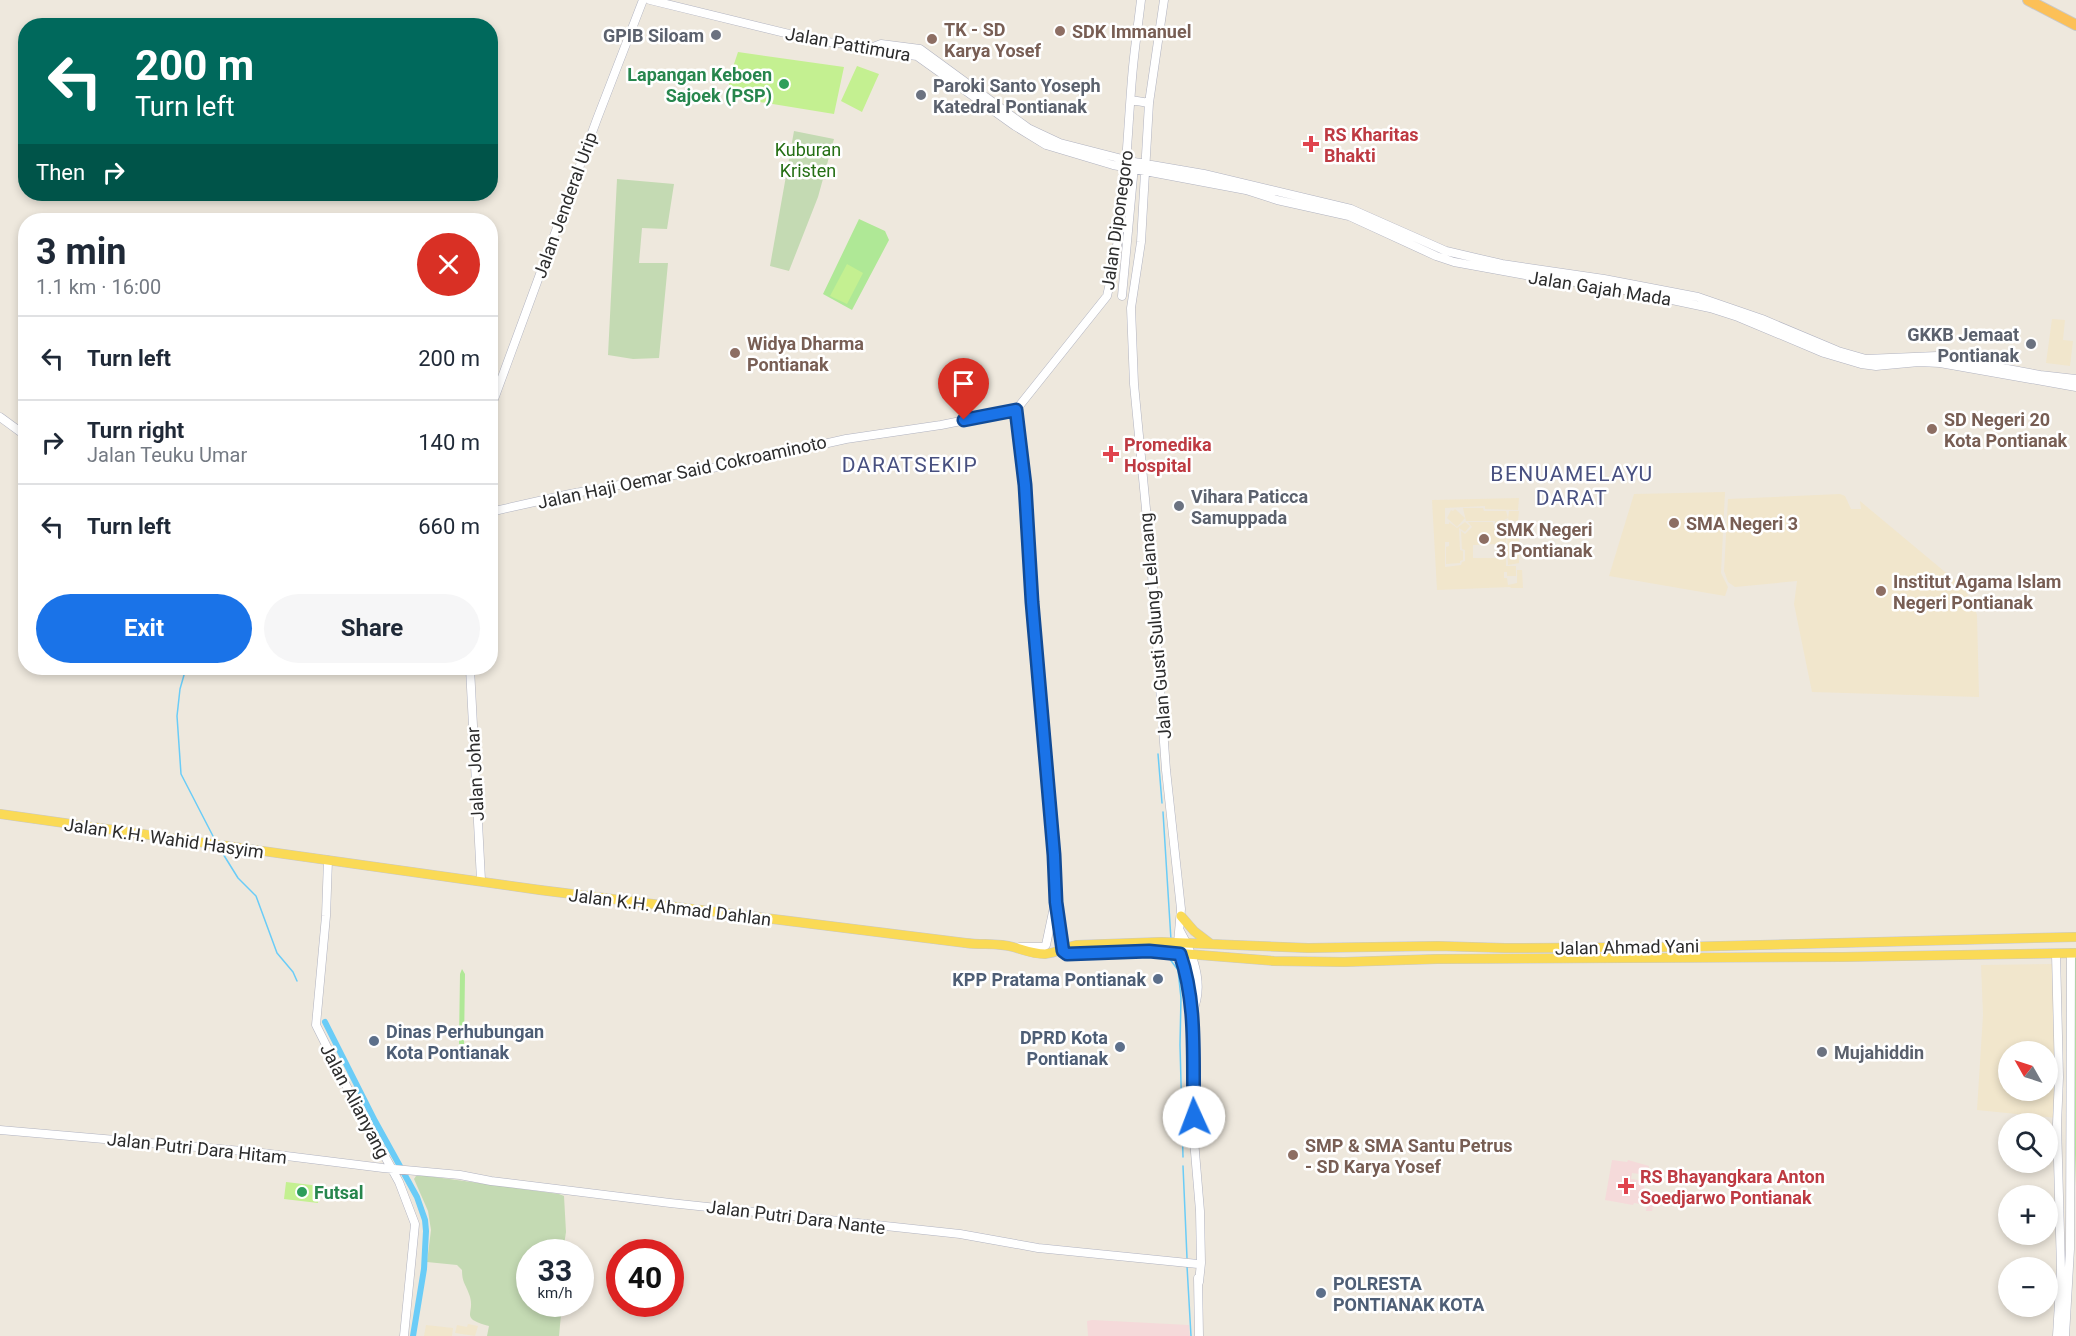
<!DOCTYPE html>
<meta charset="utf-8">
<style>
:root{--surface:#fff;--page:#f6f6f7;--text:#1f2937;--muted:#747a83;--line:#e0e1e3;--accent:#1a73e8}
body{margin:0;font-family:Roboto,sans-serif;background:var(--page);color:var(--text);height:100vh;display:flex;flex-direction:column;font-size:22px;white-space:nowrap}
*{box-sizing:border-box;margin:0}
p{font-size:20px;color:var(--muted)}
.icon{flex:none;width:33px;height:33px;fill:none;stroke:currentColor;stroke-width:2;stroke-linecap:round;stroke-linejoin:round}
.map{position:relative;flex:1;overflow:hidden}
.details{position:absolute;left:18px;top:213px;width:480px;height:462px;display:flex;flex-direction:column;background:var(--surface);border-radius:24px;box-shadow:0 3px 9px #0003}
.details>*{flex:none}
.hud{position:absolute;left:18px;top:18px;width:480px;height:183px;border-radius:24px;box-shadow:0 3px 9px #0003;background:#00695c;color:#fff;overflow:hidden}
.needle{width:39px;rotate:309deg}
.buttons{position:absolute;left:1998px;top:1041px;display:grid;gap:12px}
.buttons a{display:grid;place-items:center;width:60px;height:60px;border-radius:50%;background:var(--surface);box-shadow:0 3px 9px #0003;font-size:30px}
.speed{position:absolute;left:516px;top:1239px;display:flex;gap:12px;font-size:30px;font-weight:700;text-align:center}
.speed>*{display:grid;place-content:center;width:78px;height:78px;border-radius:50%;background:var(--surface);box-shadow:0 3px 9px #0003;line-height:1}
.speed small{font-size:15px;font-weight:400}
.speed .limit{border:9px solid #d22;background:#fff;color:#111}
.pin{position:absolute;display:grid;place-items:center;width:51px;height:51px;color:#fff;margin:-62px -26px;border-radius:50% 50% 50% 0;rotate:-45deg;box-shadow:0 0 6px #0007}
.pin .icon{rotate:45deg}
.me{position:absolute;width:66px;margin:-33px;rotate:358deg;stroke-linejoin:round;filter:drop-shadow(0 0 4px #0008)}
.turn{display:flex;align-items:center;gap:21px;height:126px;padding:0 18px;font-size:27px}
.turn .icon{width:78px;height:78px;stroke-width:2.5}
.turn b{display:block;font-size:42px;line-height:51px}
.then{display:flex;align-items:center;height:57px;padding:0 18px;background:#0003;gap:12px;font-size:22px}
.round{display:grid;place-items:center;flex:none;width:63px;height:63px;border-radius:32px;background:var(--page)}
.head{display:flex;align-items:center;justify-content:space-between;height:102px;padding:0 18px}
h1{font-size:36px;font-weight:700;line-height:45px}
.button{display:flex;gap:12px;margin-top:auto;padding:12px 18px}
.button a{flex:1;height:69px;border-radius:36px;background:var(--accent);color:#fff;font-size:24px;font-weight:700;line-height:69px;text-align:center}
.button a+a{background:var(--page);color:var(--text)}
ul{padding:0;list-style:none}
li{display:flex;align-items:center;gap:18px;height:84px;padding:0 18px;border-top:2px solid var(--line)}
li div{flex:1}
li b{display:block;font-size:22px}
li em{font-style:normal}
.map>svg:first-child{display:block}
.education{fill:#f1e6cc;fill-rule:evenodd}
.medical{fill:#f5dada}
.green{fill:#afe896}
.cemetery{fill:#c4dab3}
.pitch{fill:#c4f091}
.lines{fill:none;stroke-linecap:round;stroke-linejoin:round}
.stream{stroke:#6accf7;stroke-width:1.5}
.canal{stroke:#6accf7;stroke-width:6}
.tertiary-casing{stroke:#b1b3c0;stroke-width:9}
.primary-casing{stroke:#c8c8c8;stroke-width:10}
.trunk-casing{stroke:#c8c8c8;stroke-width:12}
.tertiary{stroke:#fff;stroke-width:8}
.primary{stroke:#fada56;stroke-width:9}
.trunk{stroke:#fcc057;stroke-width:10}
.route-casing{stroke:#114b97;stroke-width:15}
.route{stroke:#1a73e8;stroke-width:10}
.education-dot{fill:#8d6e63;stroke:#fff;stroke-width:2}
.worship-dot{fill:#6b7280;stroke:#fff;stroke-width:2}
.leisure-dot{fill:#2e9e5b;stroke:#fff;stroke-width:2}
.health-dot{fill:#e0444e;stroke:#fff;stroke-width:2}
.service-dot{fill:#5c6f8a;stroke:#fff;stroke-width:2}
.labels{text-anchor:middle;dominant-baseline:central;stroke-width:5;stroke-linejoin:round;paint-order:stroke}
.education-label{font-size:18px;font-weight:bold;fill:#785e54;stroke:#fff;text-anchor:start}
.worship-label{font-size:18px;font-weight:bold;fill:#5b616d;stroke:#fff;text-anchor:start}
.street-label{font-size:18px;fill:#2c2c2c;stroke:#fff}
.leisure-label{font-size:18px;font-weight:bold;fill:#27864d;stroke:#fff;text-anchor:end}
.health-label{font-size:18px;font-weight:bold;fill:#be3a42;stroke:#fff;text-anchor:start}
.park-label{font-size:18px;fill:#256f15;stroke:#fff}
.service-label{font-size:18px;font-weight:bold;fill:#4e5e75;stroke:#fff;text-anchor:end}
.quarter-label{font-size:21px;letter-spacing:1.5px;fill:#485080;stroke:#fff}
</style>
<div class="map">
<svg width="2076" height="1336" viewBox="0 0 2076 1336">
<rect width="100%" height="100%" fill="#eee8dd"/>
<path class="education" d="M2052 319 2065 320 2063 340 2073 341 2070 366 2046 363Z
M1725 492 1721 573 1728 587 1725 596 1609 576 1634 494Z
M1840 494 1845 496 1851 509H1861L1860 501 1963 587 1973 603 1977 615 1979 697 1812 692 1794 604 1797 581 1735 587 1728 582 1724 571 1728 499Z
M1519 498 1518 510 1485 509V506L1445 508V524H1449V522L1457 528 1465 522 1470 526 1465 532 1459 528 1460 550 1463 551V560L1460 561V563L1446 564V547L1449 546V542H1445V567L1461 565 1462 562 1465 561V550L1462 549 1461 531 1465 534 1472 527 1468 522H1493L1494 526 1506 525V566H1516V576H1507V572H1504V578H1507L1508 585 1517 583V570H1522L1523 588H1511L1510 587 1437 590 1432 500ZM1496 544V558H1473V545Z
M1463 508H1483L1484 511H1506L1508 518 1509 511H1519L1518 521H1509L1508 518 1504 520V523L1495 524V521H1466Z
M1455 509 1465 518 1457 527 1447 518 1451 510 1453 511Z
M1513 522V526H1519V563L1508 565 1507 526 1509 523Z
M2054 964 2056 1118 1977 1110 1983 1015 1981 965ZM2008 1052H2048V1090H2008Z
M468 1324 478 1326 475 1336 455 1333 457 1325 467 1327Z
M426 1325 453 1328 452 1336H424Z"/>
<path class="medical" d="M1612 1160 1627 1162 1628 1160 1649 1166 1647 1175 1632 1173 1631 1179 1645 1181 1644 1190 1655 1192 1652 1211H1646L1647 1205 1634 1203 1633 1205 1605 1200Z
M1092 1320 1189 1325 1190 1336H1088L1087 1321Z"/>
<path class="green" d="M859 219 885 231 889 240 852 310 823 294Z
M2069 957H2076V1186Z
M462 969 465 974 464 1045 461 1048 459 1044 460 974Z"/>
<path class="cemetery" d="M794 131 834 139 818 197 789 271 770 266Z
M617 179 674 184 667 229 642 228 639 263H668L659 358 633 359 608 355Z
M420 1175 559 1194 564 1196 566 1232 563 1252H530V1304H562L559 1336H487L489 1326C457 1317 477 1314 469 1294 465 1283 462 1282 462 1270L457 1265 427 1262 431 1230 428 1211 414 1179 416 1176Z"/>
<path class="pitch" d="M738 52 844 67 834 114 729 97V79Z
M857 66 879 74 862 112 841 101Z
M847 264 863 273 847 304 830 296Z
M286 1182 320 1186 318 1203 284 1199Z"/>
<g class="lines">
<path class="stream" d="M186 668 180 689 177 716 181 774 215 840
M1158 754 1162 803
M1163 812 1171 940
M220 849 238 878 256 896 277 953 293 972 297 981
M1169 958 1178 970 1181 998 1180 1045 1183 1157
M1183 1166 1187 1258
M1187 1266 1191 1336"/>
<path class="canal" d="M325 1022 375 1121 417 1197 425 1220 426 1231 424 1269 413 1336"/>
<g class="tertiary-casing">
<path id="tertiary" d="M650 0 818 41 873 47 879 51 917 56 1015 126 1046 145 1113 165 1246 190 1277 200 1349 216 1436 256 1454 262 1541 278 1601 285 1710 308 1738 317 1824 353 1861 364 1876 366 1919 362 1940 363 2076 387
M1164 0 1149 103 1141 242 1131 308 1134 384 1151 561 1166 770 1181 909 1178 943 1188 983 1192 1013 1194 1140 1200 1211 1201 1263 1199 1282
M873 47 881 44 920 49 1028 128 1060 143 1134 162 1204 174 1351 209 1446 251 1502 264 1604 279 1698 297 1762 319 1838 351 1866 359 1937 356 2040 375 2076 379
M1131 100 1149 103
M1122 296 1134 166
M490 410 597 119 643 0
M1016 410 1025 485 1032 602 1054 855 1056 902 1063 951
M1016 410 1107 296C1125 224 1126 151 1132 78 1134 52 1138 26 1141 0
M0 417 26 436
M490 512 570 494 734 464 846 439 941 425 1016 410
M470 668 481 880
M328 860 326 916 316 1025 349 1091 399 1182 415 1224 404 1336
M1180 931C1193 954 1205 986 1192 1013
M1020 947H1043L1046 945 1054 907
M2056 954 2059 1077 2057 1124 2061 1269 2057 1336
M0 1130 254 1152 383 1168 460 1175 491 1181 670 1203 960 1234 1038 1248 1198 1264
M1198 1278 1199 1336
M2065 1336 2070 1249 2071 953"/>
</g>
<g class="primary-casing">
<path id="primary" d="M0 814C180 839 360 864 540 890L966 943C981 945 999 943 1013 947 1024 950 1033 954 1045 954 1057 953 1065 947 1077 945L1161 942 1308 948 1438 946 1505 948 1681 947 2076 937
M1181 916 1194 931 1211 944
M1063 951 1067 954 1149 951 1274 961 1344 962 1437 959 1843 957 2076 953"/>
</g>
<g class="trunk-casing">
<path id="trunk" d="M2028 0 2076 25"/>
</g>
<use href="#tertiary" class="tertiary"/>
<use href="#primary" class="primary"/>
<use href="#trunk" class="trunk"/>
</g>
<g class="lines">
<g class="route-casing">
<path id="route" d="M964 420 1016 410 1025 485 1032 602 1054 855 1056 902 1063 951 1067 954 1149 951 1180 954C1198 1006 1192 1063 1194 1117"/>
</g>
<use href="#route" class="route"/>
</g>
<g class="education-dot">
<circle cx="1060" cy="31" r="6"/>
<circle cx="932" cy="39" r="6"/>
<circle cx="735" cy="353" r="6"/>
<circle cx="1932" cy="429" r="6"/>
<circle cx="1674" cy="523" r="6"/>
<circle cx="1484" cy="539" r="6"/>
<circle cx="1881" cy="591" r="6"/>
<circle cx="1293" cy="1155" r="6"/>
</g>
<g class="worship-dot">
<circle cx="716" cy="35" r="6"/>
<circle cx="921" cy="95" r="6"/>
<circle cx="2031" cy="344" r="6"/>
<circle cx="1179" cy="506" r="6"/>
<circle cx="1822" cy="1052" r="6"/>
</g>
<g class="leisure-dot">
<circle cx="784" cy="84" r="6"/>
<circle cx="302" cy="1192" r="6"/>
</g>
<g class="health-dot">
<path d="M1308 135h6v6h6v6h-6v6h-6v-6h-6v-6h6z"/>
<path d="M1108 445h6v6h6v6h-6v6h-6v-6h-6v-6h6z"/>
<path d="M1623 1177h6v6h6v6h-6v6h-6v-6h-6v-6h6z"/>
</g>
<g class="service-dot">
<circle cx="1158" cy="979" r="6"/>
<circle cx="374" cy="1041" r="6"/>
<circle cx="1120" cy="1047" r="6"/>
<circle cx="1321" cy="1293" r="6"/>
</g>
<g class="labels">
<g class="education-label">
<text x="944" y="29">TK - SD<tspan x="944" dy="21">Karya Yosef</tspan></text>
<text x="1072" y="31">SDK Immanuel</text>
<text x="747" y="343">Widya Dharma<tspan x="747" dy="21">Pontianak</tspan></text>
<text x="1944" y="419">SD Negeri 20<tspan x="1944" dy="21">Kota Pontianak</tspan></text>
<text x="1686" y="523">SMA Negeri 3</text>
<text x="1496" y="529">SMK Negeri<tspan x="1496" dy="21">3 Pontianak</tspan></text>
<text x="1893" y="581">Institut Agama Islam<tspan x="1893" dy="21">Negeri Pontianak</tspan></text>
<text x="1305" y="1145">SMP &amp; SMA Santu Petrus<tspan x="1305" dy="21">- SD Karya Yosef</tspan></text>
</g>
<g class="worship-label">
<text x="704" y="35" text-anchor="end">GPIB Siloam</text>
<text x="933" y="85">Paroki Santo Yoseph<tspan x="933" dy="21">Katedral Pontianak</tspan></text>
<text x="2019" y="334" text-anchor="end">GKKB Jemaat<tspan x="2019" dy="21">Pontianak</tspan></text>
<text x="1191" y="496">Vihara Paticca<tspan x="1191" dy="21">Samuppada</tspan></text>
<text x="1834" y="1052">Mujahiddin</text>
</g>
<g class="street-label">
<text transform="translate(848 44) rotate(10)">Jalan Pattimura</text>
<text transform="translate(565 205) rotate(-70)">Jalan Jenderal Urip</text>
<text transform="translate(1117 220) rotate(-82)">Jalan Diponegoro</text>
<text transform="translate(1600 288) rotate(9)">Jalan Gajah Mada</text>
<text transform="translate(682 472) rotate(-12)">Jalan Haji Oemar Said Cokroaminoto</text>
<text transform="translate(1155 626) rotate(-95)">Jalan Gusti Sulung Lelanang</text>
<text transform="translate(475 774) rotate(-93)">Jalan Johar</text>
<text transform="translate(164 838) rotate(8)">Jalan K.H. Wahid Hasyim</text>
<text transform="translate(670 907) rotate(7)">Jalan K.H. Ahmad Dahlan</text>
<text transform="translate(1627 947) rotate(-1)">Jalan Ahmad Yani</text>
<text transform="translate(355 1101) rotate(62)">Jalan Alianyang</text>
<text transform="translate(197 1148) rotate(6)">Jalan Putri Dara Hitam</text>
<text transform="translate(796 1217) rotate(7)">Jalan Putri Dara Nante</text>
</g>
<g class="leisure-label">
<text x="772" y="74">Lapangan Keboen<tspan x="772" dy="21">Sajoek (PSP)</tspan></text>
<text x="314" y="1192" text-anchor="start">Futsal</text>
</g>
<g class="health-label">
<text x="1324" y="134">RS Kharitas<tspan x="1324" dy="21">Bhakti</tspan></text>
<text x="1124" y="444">Promedika<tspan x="1124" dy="21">Hospital</tspan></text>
<text x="1640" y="1176">RS Bhayangkara Anton<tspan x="1640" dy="21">Soedjarwo Pontianak</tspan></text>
</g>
<g class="park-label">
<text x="808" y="149">Kuburan<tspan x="808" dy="21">Kristen</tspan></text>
</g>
<g class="service-label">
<text x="1146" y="979">KPP Pratama Pontianak</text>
<text x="386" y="1031" text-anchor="start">Dinas Perhubungan<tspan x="386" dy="21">Kota Pontianak</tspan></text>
<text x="1108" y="1037">DPRD Kota<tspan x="1108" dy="21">Pontianak</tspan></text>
<text x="1333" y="1283" text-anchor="start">POLRESTA<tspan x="1333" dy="21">PONTIANAK KOTA</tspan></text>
</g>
<g class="quarter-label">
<text x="910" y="465">DARATSEKIP</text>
<text x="1572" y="474">BENUAMELAYU<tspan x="1572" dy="24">DARAT</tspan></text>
</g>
</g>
</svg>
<div class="buttons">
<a><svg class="needle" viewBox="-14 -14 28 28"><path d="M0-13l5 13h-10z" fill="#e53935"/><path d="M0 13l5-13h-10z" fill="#747a83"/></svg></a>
<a><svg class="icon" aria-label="search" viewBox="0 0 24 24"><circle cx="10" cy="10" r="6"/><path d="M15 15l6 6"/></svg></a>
<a>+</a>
<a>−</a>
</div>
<div class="speed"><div>33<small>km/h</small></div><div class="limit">40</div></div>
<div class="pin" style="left:964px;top:420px;background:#d93025"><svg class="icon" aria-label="arrive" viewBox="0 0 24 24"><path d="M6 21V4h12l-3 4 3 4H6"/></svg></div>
<svg class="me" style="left:1194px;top:1117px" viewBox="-20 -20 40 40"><circle r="19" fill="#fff"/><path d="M0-13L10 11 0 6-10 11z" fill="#1a73e8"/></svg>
<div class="hud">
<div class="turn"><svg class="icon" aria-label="left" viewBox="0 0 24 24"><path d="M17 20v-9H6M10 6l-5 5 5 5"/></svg><div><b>200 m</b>Turn left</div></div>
<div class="then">Then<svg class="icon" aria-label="right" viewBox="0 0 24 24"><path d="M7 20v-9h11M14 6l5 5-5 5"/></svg></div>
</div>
<section class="details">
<div class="head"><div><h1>3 min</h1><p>1.1 km · 16:00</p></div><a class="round" style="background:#d93025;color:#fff"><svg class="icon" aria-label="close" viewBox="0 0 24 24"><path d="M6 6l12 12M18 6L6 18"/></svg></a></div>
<ul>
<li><svg class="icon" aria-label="left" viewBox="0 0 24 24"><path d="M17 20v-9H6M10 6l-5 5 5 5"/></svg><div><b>Turn left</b></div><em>200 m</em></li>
<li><svg class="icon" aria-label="right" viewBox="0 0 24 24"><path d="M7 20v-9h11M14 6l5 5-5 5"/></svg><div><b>Turn right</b><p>Jalan Teuku Umar</p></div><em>140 m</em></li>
<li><svg class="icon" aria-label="left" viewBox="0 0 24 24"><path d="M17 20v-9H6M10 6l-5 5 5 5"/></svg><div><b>Turn left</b></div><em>660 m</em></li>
</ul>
<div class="button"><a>Exit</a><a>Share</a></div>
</section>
</div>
